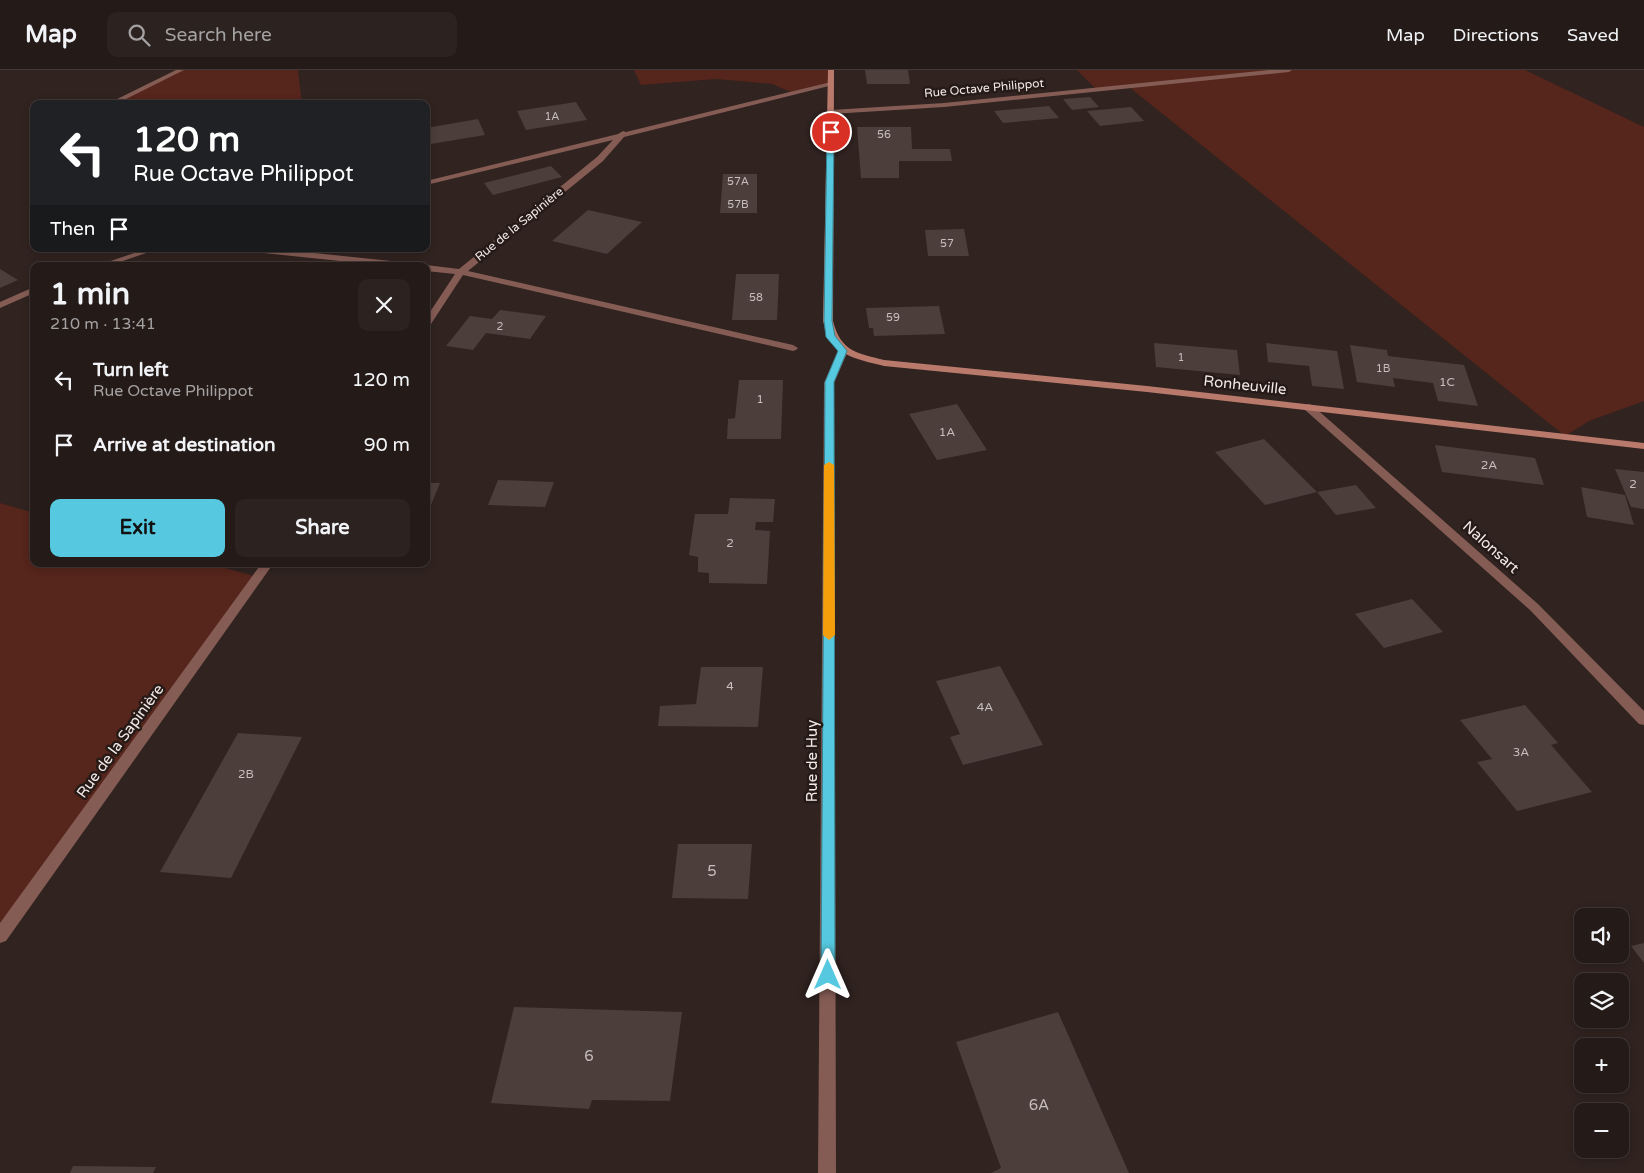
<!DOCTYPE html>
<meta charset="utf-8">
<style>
:root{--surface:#241a18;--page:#2c2321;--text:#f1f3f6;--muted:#a3a1a2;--line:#413837;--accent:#56c9e0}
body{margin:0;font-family:"Varela Round",sans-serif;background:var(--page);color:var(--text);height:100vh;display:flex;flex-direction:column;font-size:19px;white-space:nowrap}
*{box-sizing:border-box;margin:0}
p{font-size:16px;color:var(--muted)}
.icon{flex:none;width:28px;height:28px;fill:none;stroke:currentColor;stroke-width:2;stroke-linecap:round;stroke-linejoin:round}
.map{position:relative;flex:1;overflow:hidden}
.sheet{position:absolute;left:30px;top:192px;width:400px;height:305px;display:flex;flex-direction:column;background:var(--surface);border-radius:10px;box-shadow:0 2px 8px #0003,0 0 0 1px var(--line)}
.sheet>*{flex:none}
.banner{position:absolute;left:30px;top:30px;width:400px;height:152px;border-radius:10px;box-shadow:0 2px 8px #0003,0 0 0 1px var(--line);background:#202124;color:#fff;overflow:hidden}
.buttons{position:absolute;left:1574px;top:838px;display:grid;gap:10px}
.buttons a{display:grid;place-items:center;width:55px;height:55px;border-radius:10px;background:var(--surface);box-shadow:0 2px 8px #0003,0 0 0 1px var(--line);font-size:25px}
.pin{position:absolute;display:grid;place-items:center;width:42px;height:42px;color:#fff;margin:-21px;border:2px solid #fff;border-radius:50%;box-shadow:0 1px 5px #0007}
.me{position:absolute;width:55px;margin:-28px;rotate:0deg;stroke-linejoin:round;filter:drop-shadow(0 0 4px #0008)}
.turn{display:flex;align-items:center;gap:18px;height:105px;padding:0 20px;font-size:22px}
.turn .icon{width:65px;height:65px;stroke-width:2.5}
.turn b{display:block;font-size:35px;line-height:42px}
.then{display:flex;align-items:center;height:48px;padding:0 20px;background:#0003;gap:10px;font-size:19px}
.round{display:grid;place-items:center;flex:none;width:52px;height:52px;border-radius:10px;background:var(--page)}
.summary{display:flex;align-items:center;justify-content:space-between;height:85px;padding:0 20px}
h1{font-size:30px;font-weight:800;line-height:38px}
.button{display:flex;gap:10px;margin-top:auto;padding:10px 20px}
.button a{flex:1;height:58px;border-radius:10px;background:var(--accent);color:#111;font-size:20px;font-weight:800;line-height:58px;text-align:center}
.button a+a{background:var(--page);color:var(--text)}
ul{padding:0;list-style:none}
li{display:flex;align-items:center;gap:15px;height:65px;padding:0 20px}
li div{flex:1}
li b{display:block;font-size:19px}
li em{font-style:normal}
header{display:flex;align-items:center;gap:30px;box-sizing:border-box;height:70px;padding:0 25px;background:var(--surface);border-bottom:1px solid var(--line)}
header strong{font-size:24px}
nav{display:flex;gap:28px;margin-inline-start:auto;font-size:18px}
.search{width:350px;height:45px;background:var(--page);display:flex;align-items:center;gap:12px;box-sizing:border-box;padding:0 18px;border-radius:10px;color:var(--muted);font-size:19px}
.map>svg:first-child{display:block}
.green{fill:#56251b}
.building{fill:#4c3e3b}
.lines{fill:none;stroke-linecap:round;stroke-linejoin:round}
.street{fill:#845c54;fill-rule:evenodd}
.secondary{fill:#b97a6c;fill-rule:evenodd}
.route{fill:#56c9e0;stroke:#388392}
.slow{fill:#f59e0b}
.labels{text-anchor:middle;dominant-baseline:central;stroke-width:5;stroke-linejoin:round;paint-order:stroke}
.far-number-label{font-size:11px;fill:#c8bebc}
.far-street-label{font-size:12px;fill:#f2e9e7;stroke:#261a17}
.number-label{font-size:12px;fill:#c8bebc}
.street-label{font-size:15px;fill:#f2e9e7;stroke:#261a17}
.near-number-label{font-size:15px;fill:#c8bebc}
</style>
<header>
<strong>Map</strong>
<div class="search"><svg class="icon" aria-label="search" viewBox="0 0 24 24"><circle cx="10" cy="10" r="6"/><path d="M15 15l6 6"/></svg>Search here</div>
<nav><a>Map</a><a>Directions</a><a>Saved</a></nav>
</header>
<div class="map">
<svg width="1644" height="1103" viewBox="0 0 1644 1103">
<rect width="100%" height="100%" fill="#302320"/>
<path class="green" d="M181 0H298L302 34H110Z
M634 0H831V14L793 23 772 14 716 9 641 15Z
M1077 0H1525L1644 57V331L1589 351 1565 366 1129 17 1097 20Z
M0 433 34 443V494H211L257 507 0 866Z"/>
<path class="building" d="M865 0H908L910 14H867Z
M1090 27 1099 37 1072 40 1063 29Z
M576 32 587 50 526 60 517 41Z
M1049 36 1059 48 1003 53 994 41Z
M1131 37 1144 51 1100 56 1087 41Z
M478 49 485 65 431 74 426 61V58Z
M857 57H911L912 79H950L952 91H899V108H861Z
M551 96 562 107 493 125 484 113Z
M723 104H757V143H720Z
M588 140 642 152 607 184 552 171Z
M964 159 969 186H928L925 160Z
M0 199 18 210 0 218Z
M736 204H779L777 250H732Z
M939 236 945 264 874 266 873 258H869L866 238Z
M500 240 546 246 530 269 486 263 473 280 446 276 470 246 492 249Z
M1154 273 1237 280 1240 305 1156 297Z
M1266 273 1337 281 1344 319 1312 316 1309 296 1268 292Z
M1350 275 1387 280 1388 286 1464 295 1478 336 1438 331 1433 313 1393 308 1395 317 1357 312Z
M739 310H783L781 369H727L728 349 735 348Z
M957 334 987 380 937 390 909 344Z
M1264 369 1317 422 1265 435 1215 382Z
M1435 375 1535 388 1544 415 1442 402Z
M1615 399 1644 402V439L1631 437Z
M498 410 554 412 545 437 488 435Z
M426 413H440L429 440H426Z
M1356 415 1376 438 1336 445 1317 422Z
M1581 417 1625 425 1634 455 1587 447Z
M730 428 775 429 773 452H756L755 460 770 461 767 514 709 513V503L698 502V487L689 485 695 444H728Z
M1412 529 1443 562 1384 578 1355 544Z
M1000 596 1043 675 963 695 950 667 960 664 936 611Z
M701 597H763L758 657 658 656 660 636 696 634Z
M1525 635 1558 673 1551 675 1592 722 1517 741 1477 692 1492 689 1460 650Z
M238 663 302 667 231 808 160 802Z
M678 774H752L748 829 672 828Z
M1644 873V893L1631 876Z
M514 937 682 942 670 1031 592 1030 589 1039 491 1033Z
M1058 942 1129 1103H991L1001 1098 956 972Z
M73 1096 156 1097 153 1103H70Z"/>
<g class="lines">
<path class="street" d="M176 0H184L116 34H107Z
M1269 0H1292L1289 2 944 37 831 44 827 42 831 40 944 33Z
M831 12 833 13V15L624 67 603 91 468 201 793 275 798 278 796 280 793 281 463 205 429 257 426 258V248L455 204 426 201V196H423L426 195 459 199 597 87 613 70 426 115V111L618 64 623 61 626 62Z
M146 179H158L108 196H96Z
M250 179H276L410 193 414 196H388L254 182Z
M34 217V223L0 238V232Z
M843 278 848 281 834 313 836 1103H818L824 313 838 281Z
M1308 334 1312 335 1538 534 1644 641V655L1639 654 1530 540 1304 339 1303 337Z
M261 494H273L6 871 0 873V853Z"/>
<path class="secondary" d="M828 0H834L833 251C841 282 857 283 884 290L1147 316 1644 373V379L1147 322 884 296C853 288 832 286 823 251Z"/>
</g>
<path class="route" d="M831 59 834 62 832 251 835 266 847 281 834 312 835 905 833 910 828 912 823 910 821 905 825 312 838 281 826 267 824 251 827 62Z"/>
<path class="slow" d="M829 392 834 395 835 565 829 570 823 565 824 395Z"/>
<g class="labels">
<g class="far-number-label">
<text x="552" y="46">1A</text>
<text x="884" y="64">56</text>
<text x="738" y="111">57A</text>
<text x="738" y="134">57B</text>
<text x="947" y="173">57</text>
<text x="756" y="227">58</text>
<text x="893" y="247">59</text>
<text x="500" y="256">2</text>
<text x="1181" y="287">1</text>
<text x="1383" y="298">1B</text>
</g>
<g class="far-street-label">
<text transform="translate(984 18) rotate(-5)">Rue Octave Philippot</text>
<text transform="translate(519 154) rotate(-39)">Rue de la Sapinière</text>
</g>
<g class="number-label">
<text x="1447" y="312">1C</text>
<text x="760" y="329">1</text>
<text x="947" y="362">1A</text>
<text x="1489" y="395">2A</text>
<text x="1633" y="414">2</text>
<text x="730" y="473">2</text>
<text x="730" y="616">4</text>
<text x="985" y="637">4A</text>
<text x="1521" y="682">3A</text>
<text x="246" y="704">2B</text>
</g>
<g class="street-label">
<text transform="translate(1245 315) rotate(6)">Ronheuville</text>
<text transform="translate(1491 477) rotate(42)">Nalonsart</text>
<text transform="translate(120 671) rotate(-54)">Rue de la Sapinière</text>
<text transform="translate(812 691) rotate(-90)">Rue de Huy</text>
</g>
<g class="near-number-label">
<text x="712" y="801">5</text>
<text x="589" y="986">6</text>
<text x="1039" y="1035">6A</text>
</g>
</g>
</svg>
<div class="buttons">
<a><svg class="icon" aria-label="sound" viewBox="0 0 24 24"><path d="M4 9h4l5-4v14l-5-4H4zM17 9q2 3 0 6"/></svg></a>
<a><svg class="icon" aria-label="layers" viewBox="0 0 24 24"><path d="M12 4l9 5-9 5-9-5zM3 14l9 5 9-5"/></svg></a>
<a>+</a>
<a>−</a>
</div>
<div class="pin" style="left:831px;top:62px;background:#d93025"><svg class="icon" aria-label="arrive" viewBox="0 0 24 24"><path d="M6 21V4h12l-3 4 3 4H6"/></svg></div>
<svg class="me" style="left:828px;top:905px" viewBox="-20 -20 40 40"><path d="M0-17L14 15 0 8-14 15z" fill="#56c9e0" stroke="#fff" stroke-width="4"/></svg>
<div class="banner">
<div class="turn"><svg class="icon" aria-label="left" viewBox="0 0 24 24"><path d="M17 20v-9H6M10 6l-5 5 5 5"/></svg><div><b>120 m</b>Rue Octave Philippot</div></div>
<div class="then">Then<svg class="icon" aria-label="arrive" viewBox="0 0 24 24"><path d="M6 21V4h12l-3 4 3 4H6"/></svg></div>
</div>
<section class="sheet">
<div class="summary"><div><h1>1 min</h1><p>210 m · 13:41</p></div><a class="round"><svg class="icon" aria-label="close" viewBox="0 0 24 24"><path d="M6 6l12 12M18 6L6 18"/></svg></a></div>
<ul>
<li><svg class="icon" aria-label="left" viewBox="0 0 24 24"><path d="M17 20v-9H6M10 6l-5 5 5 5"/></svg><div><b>Turn left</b><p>Rue Octave Philippot</p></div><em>120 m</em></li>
<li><svg class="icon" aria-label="arrive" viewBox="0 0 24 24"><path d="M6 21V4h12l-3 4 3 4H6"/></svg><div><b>Arrive at destination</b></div><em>90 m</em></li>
</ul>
<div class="button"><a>Exit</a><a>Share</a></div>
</section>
</div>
